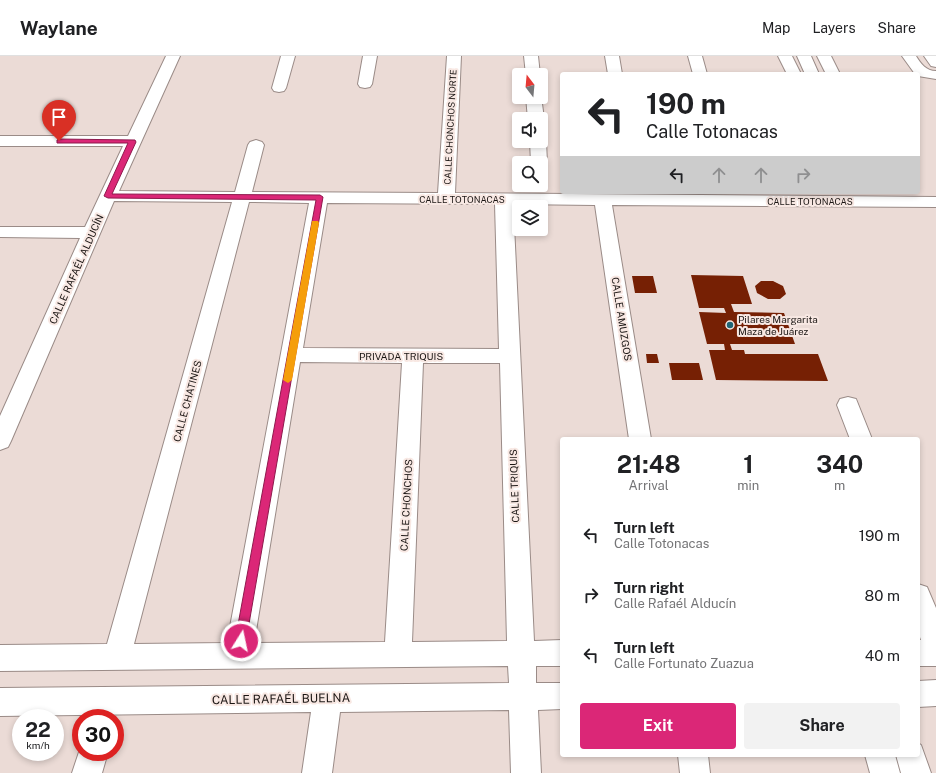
<!DOCTYPE html>
<meta charset="utf-8">
<style>
:root{--surface:#fff;--page:#f2f2f2;--text:#202124;--muted:#757577;--line:#e0e0e0;--accent:#db2777}
body{margin:0;font-family:"Public Sans",sans-serif;background:var(--page);color:var(--text);height:100vh;display:flex;flex-direction:column;font-size:15px;white-space:nowrap}
*{box-sizing:border-box;margin:0}
p{font-size:13px;color:var(--muted)}
.icon{flex:none;width:22px;height:22px;fill:none;stroke:currentColor;stroke-width:2;stroke-linecap:round;stroke-linejoin:round}
.map{position:relative;flex:1;overflow:hidden}
.details{position:absolute;left:560px;top:381px;width:360px;height:320px;display:flex;flex-direction:column;background:var(--surface);border-radius:4px;box-shadow:0 2px 6px #0003}
.details>*{flex:none}
.hud{position:absolute;left:560px;top:16px;width:360px;height:122px;border-radius:4px;box-shadow:0 2px 6px #0003;background:#fff;color:var(--text);overflow:hidden}
.needle{width:26px;rotate:344deg}
.buttons{position:absolute;left:512px;top:12px;display:grid;gap:8px}
.buttons a{display:grid;place-items:center;width:36px;height:36px;border-radius:4px;background:var(--surface);box-shadow:0 2px 6px #0003;font-size:20px}
.speed{position:absolute;left:12px;top:653px;display:flex;gap:8px;font-size:20px;font-weight:700;text-align:center}
.speed>*{display:grid;place-content:center;width:52px;height:52px;border-radius:50%;background:var(--surface);box-shadow:0 2px 6px #0003;line-height:1}
.speed small{font-size:10px;font-weight:400}
.speed .limit{border:6px solid #d22;background:#fff;color:#111}
.pin{position:absolute;display:grid;place-items:center;width:34px;height:34px;color:#fff;margin:-41px -17px;border-radius:50% 50% 50% 0;rotate:-45deg;box-shadow:0 0 4px #0007}
.pin .icon{rotate:45deg}
.me{position:absolute;width:44px;margin:-22px;rotate:10deg;stroke-linejoin:round;filter:drop-shadow(0 0 3px #0008)}
.turn{display:flex;align-items:center;gap:14px;height:84px;padding:0 20px;font-size:18px}
.turn .icon{width:52px;height:52px;stroke-width:2.5}
.turn b{display:block;font-size:28px;line-height:34px}
.lanes{display:flex;align-items:center;height:38px;padding:0 20px;background:#0003;justify-content:center;gap:20px;direction:ltr}
.lanes .off{opacity:.35}
.eta{display:flex;justify-content:space-evenly;align-items:center;height:68px;text-align:center}
.eta b{font-size:24px;font-weight:700;line-height:28px}
.primary-button{display:flex;gap:8px;margin-top:auto;padding:8px 20px}
.primary-button a{flex:1;height:46px;border-radius:4px;background:var(--accent);color:#fff;font-size:16px;font-weight:700;line-height:46px;text-align:center}
.primary-button a+a{background:var(--page);color:var(--text)}
ul{padding:0;list-style:none}
li{display:flex;align-items:center;gap:12px;height:60px;padding:0 20px}
li div{flex:1}
li b{display:block;font-size:15px}
li em{font-style:normal}
header{display:flex;align-items:center;gap:24px;box-sizing:border-box;height:56px;padding:0 20px;background:var(--surface);border-bottom:1px solid var(--line)}
header strong{font-size:19px}
nav{display:flex;gap:22px;margin-inline-start:auto;font-size:14px}
.map>svg:first-child{display:block}
.building{fill:#762004}
.lines{fill:none;stroke-linecap:round;stroke-linejoin:round}
.minor-casing{stroke:#9a8b87;stroke-width:2}
.minor{fill:#fff;fill-rule:evenodd}
.route{fill:#db2777;stroke:#8e194d}
.slow{fill:#f59e0b}
.poi-dot{fill:#1f6575;stroke:#f8e8e3;stroke-width:1.5}
.labels{text-anchor:middle;dominant-baseline:central;stroke-width:4;stroke-linejoin:round;paint-order:stroke}
.far-street-label{font-size:9px;fill:#1b1614;stroke:#f8e8e3}
.street-label{font-size:10px;fill:#1b1614;stroke:#f8e8e3}
.poi-label{font-size:10px;fill:#1b1614;stroke:#f8e8e3;text-anchor:start}
.near-street-label{font-size:12px;fill:#1b1614;stroke:#f8e8e3}
</style>
<header>
<strong>Waylane</strong>
<nav><a>Map</a><a>Layers</a><a>Share</a></nav>
</header>
<div class="map">
<svg width="936" height="717" viewBox="0 0 936 717">
<rect width="100%" height="100%" fill="#ebdbd6"/>
<path class="building" d="M691 219 743 220 752 248H731L734 256 784 257 795 288H730L732 294H744L745 298H818L828 325 716 324 709 294H725L724 288H707L699 256 726 257 724 252H699Z
M632 220H653L657 237H635Z
M761 225H773L783 230 786 238 780 243H768L757 237 755 230Z
M646 298H657L659 307H647Z
M669 307H699L703 324H672Z"/>
<g class="lines">
<g class="minor-casing">
<path id="minor" d="M166 0H180L119 135 235 136 248 89 250 86 256 84 262 86 264 89 252 136 438 137 447 0H461L455 137 936 141V151L612 149 651 383H629L595 149 513 148 534 585 562 584V610H536V627H562V653L538 654 541 717H511L509 654 340 656 332 717H302L311 656 0 660V632L509 627 508 610 0 615V589L107 588 232 146 114 145 11 385 8 391 0 394V360L80 182 0 181V171H85L123 90H0V80H128ZM249 146 309 147 227 587 134 588ZM327 147 495 148 499 293 303 292ZM300 306 402 307 385 586 254 587ZM423 307H500L507 585 412 586Z
M281 0H295L286 32 284 35 279 36 274 35 272 32Z
M363 0H377L372 28 370 31 365 32 360 31 358 28Z
M524 0H538L540 19H526Z
M605 0H619L622 18H608Z
M688 0H702L707 18H693Z
M778 0H792L801 18H787Z
M797 0H811L819 18H805Z
M817 0H831L840 18H826Z
M902 0H916C921 8 926 15 936 15V23L918 20V18H915Z
M924 0H936V11L931 10Z
M541 40 544 63 541 66V63H528L526 41Z
M541 81 546 85 547 107 545 111H541V107H531L530 85H541Z
M848 341 856 343 872 383H850L837 349 840 343Z
M918 528 927 531 936 552V610H918V584H921L918 575Z
M936 624V650L918 651V625Z
M918 687 921 689 931 717H901L896 699H918Z
M81 690V696H108L102 717H72Z
M678 699H708L710 717H680Z
M865 699H895L900 717H870Z"/>
</g>
<use href="#minor" class="minor"/>
</g>
<path class="route" d="M59 83 135 84 136 86 112 138 320 139 323 141 246 585 245 588 241 590 237 588 235 585 316 144 108 142 104 140 128 87H57V84Z"/>
<path class="slow" d="M312 165H318L319 167 292 324 288 327 283 324Z"/>
<circle class="poi-dot" cx="730" cy="269" r="4"/>
<g class="labels">
<g class="far-street-label">
<text transform="translate(450 71) rotate(-87)">CALLE CHONCHOS NORTE</text>
<text x="462" y="143">CALLE TOTONACAS</text>
<text x="810" y="145">CALLE TOTONACAS</text>
</g>
<g class="street-label">
<text transform="translate(76 213) rotate(-66)">CALLE RAFAÉL ALDUCÍN</text>
<text transform="translate(622 263) rotate(81)">CALLE AMUZGOS</text>
<text x="401" y="300">PRIVADA TRIQUIS</text>
<text transform="translate(187 345) rotate(-75)">CALLE CHATINES</text>
<text transform="translate(514 430) rotate(-92)">CALLE TRIQUIS</text>
<text transform="translate(406 449) rotate(-87)">CALLE CHONCHOS</text>
</g>
<g class="poi-label">
<text x="738" y="263">Pilares Margarita<tspan x="738" dy="12">Maza de Juárez</tspan></text>
</g>
<g class="near-street-label">
<text transform="translate(281 643) rotate(-1)">CALLE RAFAÉL BUELNA</text>
</g>
</g>
</svg>
<div class="buttons">
<a><svg class="needle" viewBox="-14 -14 28 28"><path d="M0-13l5 13h-10z" fill="#e53935"/><path d="M0 13l5-13h-10z" fill="#757577"/></svg></a>
<a><svg class="icon" aria-label="sound" viewBox="0 0 24 24"><path d="M4 9h4l5-4v14l-5-4H4zM17 9q2 3 0 6"/></svg></a>
<a><svg class="icon" aria-label="search" viewBox="0 0 24 24"><circle cx="10" cy="10" r="6"/><path d="M15 15l6 6"/></svg></a>
<a><svg class="icon" aria-label="layers" viewBox="0 0 24 24"><path d="M12 4l9 5-9 5-9-5zM3 14l9 5 9-5"/></svg></a>
</div>
<div class="speed"><div>22<small>km/h</small></div><div class="limit">30</div></div>
<div class="pin" style="left:59px;top:85px;background:#d93025"><svg class="icon" aria-label="arrive" viewBox="0 0 24 24"><path d="M6 21V4h12l-3 4 3 4H6"/></svg></div>
<svg class="me" style="left:241px;top:585px" viewBox="-20 -20 40 40"><circle r="17" fill="#db2777" stroke="#fff" stroke-width="3"/><path d="M0-11L8 9 0 5-8 9z" fill="#fff"/></svg>
<div class="hud">
<div class="turn"><svg class="icon" aria-label="left" viewBox="0 0 24 24"><path d="M17 20v-9H6M10 6l-5 5 5 5"/></svg><div><b>190 m</b>Calle Totonacas</div></div>
<div class="lanes"><svg class="icon" aria-label="left" viewBox="0 0 24 24"><path d="M17 20v-9H6M10 6l-5 5 5 5"/></svg><svg class="icon off" aria-label="ahead" viewBox="0 0 24 24"><path d="M12 20V5M6 11l6-6 6 6"/></svg><svg class="icon off" aria-label="ahead" viewBox="0 0 24 24"><path d="M12 20V5M6 11l6-6 6 6"/></svg><svg class="icon off" aria-label="right" viewBox="0 0 24 24"><path d="M7 20v-9h11M14 6l5 5-5 5"/></svg></div>
</div>
<section class="details">
<div class="eta">
<div><b>21:48</b><p>Arrival</p></div>
<div><b>1</b><p>min</p></div>
<div><b>340</b><p>m</p></div>
</div>
<ul>
<li><svg class="icon" aria-label="left" viewBox="0 0 24 24"><path d="M17 20v-9H6M10 6l-5 5 5 5"/></svg><div><b>Turn left</b><p>Calle Totonacas</p></div><em>190 m</em></li>
<li><svg class="icon" aria-label="right" viewBox="0 0 24 24"><path d="M7 20v-9h11M14 6l5 5-5 5"/></svg><div><b>Turn right</b><p>Calle Rafaél Alducín</p></div><em>80 m</em></li>
<li><svg class="icon" aria-label="left" viewBox="0 0 24 24"><path d="M17 20v-9H6M10 6l-5 5 5 5"/></svg><div><b>Turn left</b><p>Calle Fortunato Zuazua</p></div><em>40 m</em></li>
</ul>
<div class="primary-button"><a>Exit</a><a>Share</a></div>
</section>
</div>
